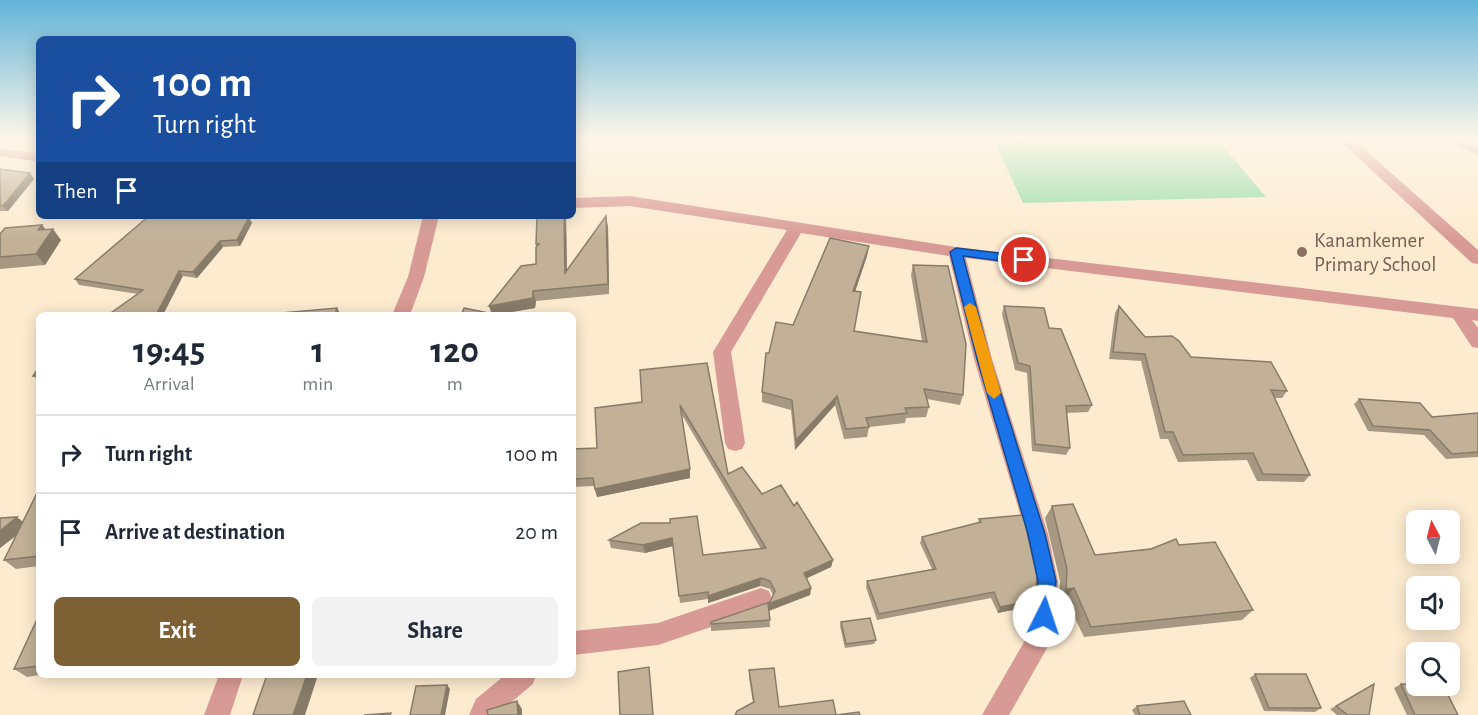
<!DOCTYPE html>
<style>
:root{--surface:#fff;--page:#f2f2f3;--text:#1f2937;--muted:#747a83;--line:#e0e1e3;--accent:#7d6034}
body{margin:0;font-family:"Alegreya Sans",sans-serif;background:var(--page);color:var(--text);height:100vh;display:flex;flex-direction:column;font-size:22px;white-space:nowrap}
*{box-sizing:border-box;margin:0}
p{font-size:20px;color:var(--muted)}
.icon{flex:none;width:33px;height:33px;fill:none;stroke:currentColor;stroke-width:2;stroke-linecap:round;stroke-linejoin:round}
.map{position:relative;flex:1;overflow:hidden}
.side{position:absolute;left:36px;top:312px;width:540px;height:366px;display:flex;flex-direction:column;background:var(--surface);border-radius:9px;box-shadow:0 3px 15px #0003}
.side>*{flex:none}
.guide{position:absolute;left:36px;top:36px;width:540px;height:183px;border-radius:9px;box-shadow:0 3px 15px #0003;background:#1a4fa0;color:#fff;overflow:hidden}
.needle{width:39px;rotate:353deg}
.tools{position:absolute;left:1406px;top:510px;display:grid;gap:12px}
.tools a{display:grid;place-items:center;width:54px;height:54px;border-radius:9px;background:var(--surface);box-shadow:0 3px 15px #0003;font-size:30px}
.pin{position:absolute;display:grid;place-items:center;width:51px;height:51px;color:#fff;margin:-26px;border:3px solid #fff;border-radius:50%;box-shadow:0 2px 6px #0007}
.me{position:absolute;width:66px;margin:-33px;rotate:4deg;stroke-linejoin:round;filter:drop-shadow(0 0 4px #0008)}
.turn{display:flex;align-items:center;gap:21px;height:126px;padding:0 18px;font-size:27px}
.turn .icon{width:78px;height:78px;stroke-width:2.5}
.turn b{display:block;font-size:42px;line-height:51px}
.then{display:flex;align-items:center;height:57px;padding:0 18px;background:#0003;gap:12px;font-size:22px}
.eta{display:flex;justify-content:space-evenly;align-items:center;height:102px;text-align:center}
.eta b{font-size:36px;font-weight:700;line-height:42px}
.cta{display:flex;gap:12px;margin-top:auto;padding:12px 18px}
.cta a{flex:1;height:69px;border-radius:9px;background:var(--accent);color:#fff;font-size:24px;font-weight:700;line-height:69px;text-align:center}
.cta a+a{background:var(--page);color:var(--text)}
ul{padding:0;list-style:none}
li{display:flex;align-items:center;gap:18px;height:78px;padding:0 18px;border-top:2px solid var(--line)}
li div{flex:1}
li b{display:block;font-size:22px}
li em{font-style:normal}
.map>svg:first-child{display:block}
.green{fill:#93dca7}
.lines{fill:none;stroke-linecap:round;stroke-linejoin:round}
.minor{fill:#d89a94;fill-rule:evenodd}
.wall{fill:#a79881}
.shaded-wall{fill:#887c69}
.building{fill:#c2b196;stroke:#887c69;stroke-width:1.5}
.route{fill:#1a73e8;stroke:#114b97;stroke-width:1.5}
.slow{fill:#f59e0b}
.education-dot{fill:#8d6e63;stroke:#fdebcf;stroke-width:2}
.labels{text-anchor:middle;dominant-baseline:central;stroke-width:5;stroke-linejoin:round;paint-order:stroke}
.education-label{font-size:21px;fill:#785e54;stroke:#fdebcf;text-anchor:start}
</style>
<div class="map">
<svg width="1478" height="715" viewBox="0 0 1478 715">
<rect width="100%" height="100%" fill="#fdebcf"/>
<path class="green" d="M993 139H1217L1266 197 1023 203Z"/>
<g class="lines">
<path class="minor" d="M1338 139H1353L1478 250V264L1472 263Z
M1445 139H1463L1478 146V155Z
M0 148 39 154V162L0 156Z
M630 196 956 247 1478 309V321L1472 320 1478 328V348L1472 347 1453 318 966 258 992 359 1048 534 1058 581 1055 633 1051 641 1009 715H982L1031 630 1036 581 1026 534 974 359 949 256 801 233 731 352 745 443 742 449 735 451 728 449 725 443 713 352 787 230 630 206 573 208V198Z
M423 216H439L424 277 410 315H392L408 277Z
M761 588 769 591 772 599 769 607 761 610 658 645 573 655V631L658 623Z
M219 675H243L230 715H204Z
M505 675H536L533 684 496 715H469L476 699Z"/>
</g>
<path class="wall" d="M1466 139H1478V144Z
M0 169 34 179 8 211H0Z
M566 216 567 271 608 226 609 294 536 301 535 308 496 315 492 314 536 264V244Z
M207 217H249L252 223 240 246 223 247 197 278 183 276 138 294 79 285 75 279Z
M42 225 46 230 61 240 45 265 0 269V234Z
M867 256 855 291 854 331 922 341 911 275 913 265 963 395 960 405 927 399 929 407 926 417 906 418 905 423 869 427 867 437 844 439 835 405 795 450 791 410 762 402V392L769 353 793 325Z
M1004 306 1049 328 1092 405 1088 412 1066 413 1070 448 1066 455 1032 451 1027 373 1015 370 1002 314Z
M1119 306 1145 337 1191 357 1287 391 1282 398H1275L1310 475 1304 482 1257 481 1247 460 1178 462 1168 439H1160L1141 361 1109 359 1115 313Z
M707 363 728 474 762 494 794 506 833 560 831 567 807 578 811 588 810 595 769 611 770 627 711 631V622L770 602 773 595 770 589 760 586 708 603V599L680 603 673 546 645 553 611 548 609 540 670 523 703 555 761 549 682 415 690 478 597 497 594 486 573 487V449L597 448 642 402Z
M39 367V381L33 376Z
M1359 399 1432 417 1478 413V457L1446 459 1424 435 1368 431 1354 404Z
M39 489V566L16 569 4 560 17 535 0 548V518L23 522Z
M1052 506 1095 555 1179 545 1253 610 1242 620 1084 637 1066 599 1059 600 1060 581 1045 518Z
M979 519 1035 600 1031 606 998 613 991 598 877 620 866 587 867 581 932 569 920 543 922 537 978 523Z
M39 615V675L27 677 14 669Z
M841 622 876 640 874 644 845 648 840 626Z
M749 670 779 707 836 715H735L753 703 749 677Z
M1255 674 1321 708 1315 712 1264 711 1250 678Z
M159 675H191V677L164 678Z
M1401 684 1458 715H1407L1394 688Z
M1137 706 1191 715H1135L1132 710Z
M1336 706 1369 715H1337L1330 709Z"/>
<path class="shaded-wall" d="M30 173 34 179 8 211 3 206Z
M564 216H566L567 283 565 273Z
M606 216 608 226 609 294 608 284Z
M249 217 252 223 240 246 237 240Z
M42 225 49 234 53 229 61 240 45 265 36 254 38 230Z
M220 241 223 247 197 278 193 272Z
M869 246 867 256 852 301 853 291Z
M179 271 183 276 163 315H156Z
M533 291 536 301 535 308 492 315 489 306Z
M337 308 341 315H335Z
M837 396 835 405 795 450 796 440Z
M690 469V478L597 497 595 489Z
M17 517 28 526 0 548V531Z
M672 538 673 546 645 553 643 545Z
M833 560 831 567 803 580 804 573Z
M761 578 760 586 708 603V596Z
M811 588 810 595 768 611V604Z
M1074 588 1066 599 1059 600 1066 589Z
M1035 600 1031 606 998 613 1000 607Z
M307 675H318L305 715H293Z
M447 685 450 689 445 715H441Z
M517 701 522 709V715H518Z"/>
<path class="building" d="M0 169 30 173 3 206 0 205Z
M149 216H202L207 217H249L237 240 220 241 193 272 179 271 156 315H108L143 290 75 279Z
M537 216H564L565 273 606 216 608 284 533 291V298L489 306 521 266 536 264V247L539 244H536Z
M42 225 38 230 53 229 36 254 0 257V234L5 228Z
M830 238 869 246 853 291 861 292 854 331 927 342 913 265 948 266 966 344 963 395 924 389 929 407 905 408 907 413 866 418 869 427 846 429 837 396 796 440 792 400 762 392 766 353H769L776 322 793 325Z
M1004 306 1044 308 1049 328 1061 329 1092 405 1066 406 1070 448 1035 444 1030 366 1018 363Z
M1119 306 1145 337 1172 336 1179 341 1191 357 1271 362 1287 391 1271 390 1310 475 1263 474 1253 453 1183 455 1173 432H1165L1145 354 1113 352Z
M337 308 335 315H258Z
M464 308 498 315H416L462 314Z
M707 363 728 474 742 467 762 494 781 485 794 506 797 502 833 560 804 573 811 588 768 604 770 620 711 624V622L770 602 775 591 770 581 761 578 708 596V592L679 596 672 538 643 545 609 540 641 523H670V519L697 516 703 555 766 548 680 405 690 469 595 489 593 478 573 479V449L597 448 595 408 642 402 640 370Z
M39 367V375L33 376Z
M1359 399 1420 403 1432 417 1478 413V452L1452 454 1430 430 1373 426Z
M39 489V556L4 560Z
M1073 504 1095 555 1151 549 1176 539 1179 545 1215 542 1253 610 1091 627 1074 588 1066 589 1067 569 1052 506Z
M1023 515 1037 576 1035 600 1000 607 994 592 879 614 867 581 936 569 922 537 981 522 979 519Z
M17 517 0 531V518Z
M39 615V666L14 669Z
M870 618 876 640 846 644 841 622Z
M649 667 653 715H620L618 672Z
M774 668 779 707 833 700 836 715 859 712 860 715H735L737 711 754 702 749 670Z
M1255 674H1306L1321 708H1269Z
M267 675H307L293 715H253Z
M1374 684 1369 715H1348L1336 706Z
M1401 684 1444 687 1458 715H1415Z
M447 685 441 715H410L416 686Z
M517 701 518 715H488L487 710Z
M1184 701 1191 715H1140L1137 706Z
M391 713 390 715H364Z"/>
<linearGradient id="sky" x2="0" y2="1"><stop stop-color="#62b4d9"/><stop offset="0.58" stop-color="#fef6e9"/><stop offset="1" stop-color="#fef6e9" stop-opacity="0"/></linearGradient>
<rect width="1478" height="239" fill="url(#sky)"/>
<path class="route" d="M956 248 1024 256 1030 260 1024 264 963 256 990 359 1045 534 1056 581 1053 616 1051 622 1044 624 1038 622 1036 616 1038 581 1028 534 977 359 950 252Z"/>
<path class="slow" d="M970 303 976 307 1001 393 994 399 987 393 964 307Z"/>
<circle class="education-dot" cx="1302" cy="252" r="6"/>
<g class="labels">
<g class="education-label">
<text x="1314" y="240">Kanamkemer<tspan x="1314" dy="24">Primary School</tspan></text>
</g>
</g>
</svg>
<div class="tools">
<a><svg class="needle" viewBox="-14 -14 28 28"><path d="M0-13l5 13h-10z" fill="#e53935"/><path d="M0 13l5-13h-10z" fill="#747a83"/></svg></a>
<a><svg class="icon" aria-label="sound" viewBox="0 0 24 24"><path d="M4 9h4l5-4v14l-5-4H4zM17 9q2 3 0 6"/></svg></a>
<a><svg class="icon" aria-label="search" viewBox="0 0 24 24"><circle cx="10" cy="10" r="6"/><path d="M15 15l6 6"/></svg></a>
</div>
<div class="pin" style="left:1024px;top:260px;background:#d93025"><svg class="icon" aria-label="arrive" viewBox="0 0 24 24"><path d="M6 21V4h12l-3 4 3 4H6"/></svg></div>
<svg class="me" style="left:1044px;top:616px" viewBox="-20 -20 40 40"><circle r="19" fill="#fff"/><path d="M0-13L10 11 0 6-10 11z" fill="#1a73e8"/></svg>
<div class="guide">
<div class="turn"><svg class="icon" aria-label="right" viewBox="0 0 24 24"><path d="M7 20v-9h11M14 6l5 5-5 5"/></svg><div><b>100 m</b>Turn right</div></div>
<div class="then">Then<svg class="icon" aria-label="arrive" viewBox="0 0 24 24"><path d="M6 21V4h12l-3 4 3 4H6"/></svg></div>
</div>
<section class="side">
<div class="eta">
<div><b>19:45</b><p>Arrival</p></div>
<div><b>1</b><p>min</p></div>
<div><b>120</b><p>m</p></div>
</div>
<ul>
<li><svg class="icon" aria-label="right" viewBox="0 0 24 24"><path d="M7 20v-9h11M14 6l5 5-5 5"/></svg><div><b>Turn right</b></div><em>100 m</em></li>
<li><svg class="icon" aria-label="arrive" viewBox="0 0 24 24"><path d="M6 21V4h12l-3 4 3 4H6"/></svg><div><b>Arrive at destination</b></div><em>20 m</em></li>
</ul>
<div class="cta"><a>Exit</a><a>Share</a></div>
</section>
</div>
